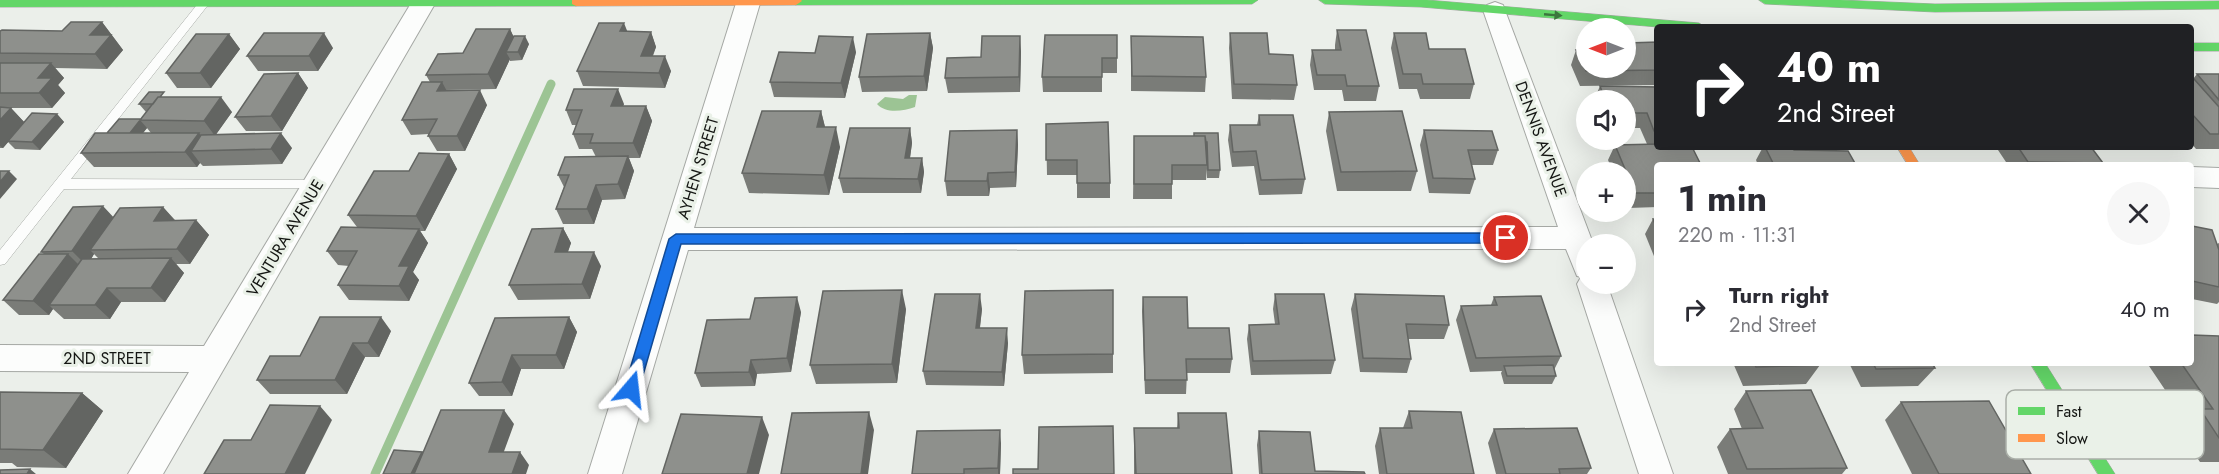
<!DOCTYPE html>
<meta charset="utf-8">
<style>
:root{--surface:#fff;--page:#f7f7f7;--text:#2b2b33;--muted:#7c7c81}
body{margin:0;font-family:Jost,sans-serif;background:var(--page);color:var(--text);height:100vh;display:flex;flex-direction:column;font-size:22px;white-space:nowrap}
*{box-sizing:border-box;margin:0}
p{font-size:20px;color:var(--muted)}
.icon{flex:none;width:33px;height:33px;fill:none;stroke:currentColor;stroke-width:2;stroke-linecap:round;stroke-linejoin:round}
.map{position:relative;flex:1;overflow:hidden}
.sheet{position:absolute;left:1654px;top:162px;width:540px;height:204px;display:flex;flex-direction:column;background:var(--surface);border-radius:6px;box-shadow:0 6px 24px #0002}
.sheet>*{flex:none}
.hud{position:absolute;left:1654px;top:24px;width:540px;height:126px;border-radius:6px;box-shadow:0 6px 24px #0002;background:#202124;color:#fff;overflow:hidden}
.needle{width:39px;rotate:270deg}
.fabs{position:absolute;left:1576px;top:18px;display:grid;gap:12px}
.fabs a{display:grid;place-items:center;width:60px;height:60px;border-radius:50%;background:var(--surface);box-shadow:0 6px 24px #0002;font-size:30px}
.pin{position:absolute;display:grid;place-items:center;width:51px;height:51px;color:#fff;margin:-26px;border:3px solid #fff;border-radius:50%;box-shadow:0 2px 6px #0007}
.me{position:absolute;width:66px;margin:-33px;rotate:17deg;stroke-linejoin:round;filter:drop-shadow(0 0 4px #0008)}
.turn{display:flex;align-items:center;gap:21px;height:126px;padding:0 24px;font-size:27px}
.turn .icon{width:78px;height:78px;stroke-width:2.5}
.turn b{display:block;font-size:42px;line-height:51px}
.round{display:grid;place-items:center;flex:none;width:63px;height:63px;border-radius:32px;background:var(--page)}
.headline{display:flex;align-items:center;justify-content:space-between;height:102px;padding:0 24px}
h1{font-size:36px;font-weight:700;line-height:45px}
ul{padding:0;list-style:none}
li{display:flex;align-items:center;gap:18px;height:90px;padding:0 24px}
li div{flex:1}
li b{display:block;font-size:22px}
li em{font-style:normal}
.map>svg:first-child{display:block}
.water{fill:#9cc494}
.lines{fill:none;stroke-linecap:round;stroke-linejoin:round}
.stream{stroke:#9cc494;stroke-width:9}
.lane-casing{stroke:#a5a8a4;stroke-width:1}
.street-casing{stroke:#a5a8a4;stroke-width:2}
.fast-casing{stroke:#a5a8a4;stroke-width:1}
.slow-casing{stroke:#a5a8a4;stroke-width:1}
.lane{fill:#fcfdfc;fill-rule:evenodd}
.street{fill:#fcfdfc;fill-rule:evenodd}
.fast{fill:#63d668;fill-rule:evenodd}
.slow{fill:#ff974d;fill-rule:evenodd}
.wall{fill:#7a7c78;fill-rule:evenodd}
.shaded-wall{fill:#636562}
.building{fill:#8e908c;stroke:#636562;stroke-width:1.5}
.oneway{fill:#3c763e}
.route{fill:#1a73e8;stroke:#114b97;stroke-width:1.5}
.labels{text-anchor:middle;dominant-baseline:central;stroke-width:6;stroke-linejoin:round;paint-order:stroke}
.street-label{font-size:16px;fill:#141613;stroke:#eaf1e8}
.key{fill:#eaf1e8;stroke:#aaafa8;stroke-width:1.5}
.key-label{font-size:16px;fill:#141613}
</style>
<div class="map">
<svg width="2219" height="474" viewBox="0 0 2219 474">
<rect width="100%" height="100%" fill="#ebefea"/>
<path class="water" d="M909 95H917L915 107C903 111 886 114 877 104L885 97 903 99Z"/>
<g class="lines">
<path class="stream" d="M375 474 551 84"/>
<g class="lane-casing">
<path id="lane" d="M206 0 210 3 208 5 71 179 316 180 321 182 322 185 321 188 64 189 5 264 0 265V250L200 1Z"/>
</g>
<g class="street-casing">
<path id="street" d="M413 0 436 2 163 474H128L189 372 0 371V345L204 346Z
M737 0H761L694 228 1558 227 1483 10 1487 5 1495 2 1503 5 1591 238 1593 244H1587V284H1607L1673 474H1639L1577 284 1581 277 1577 276 1566 249 688 250 622 474H588Z
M2192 167 2219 168V188L2192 187Z"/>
</g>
<g class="fast-casing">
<path id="fast" d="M0 0H580L582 2 576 6 0 7Z
M791 0H1258L1252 4 796 5 792 3Z
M1319 0H1427L1699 23 1705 27H1658L1421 7 1325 4Z
M1759 0H1840L1935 4 2219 1V9L1935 12 1765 4Z
M2192 43H2219V51H2192Z
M2030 363H2045L2115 474H2098Z"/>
</g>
<g class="slow-casing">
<path id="slow" d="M572 0H801L802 1 796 5 576 6 572 4Z
M1897 147H1909L1920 165H1908Z"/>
</g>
<use href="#lane" class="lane"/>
<use href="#street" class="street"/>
<use href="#fast" class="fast"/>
<use href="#slow" class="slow"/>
</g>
<path class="wall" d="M102 22 123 50 107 69 55 68 64 78 58 85 65 93 52 108H11L24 122 57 114 64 122 40 150 15 149 8 142 3 148H0V31H62Z
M510 29 513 36 529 44 522 60 510 61V59L496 89 447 90 487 105 465 151H437L428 136 429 134 411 135 402 120 430 82 426 75 463 53Z
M1337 30 1379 86 1376 101H1344L1342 90H1314L1310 65 1312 50H1335V45Z
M627 31 651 32 656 47 653 56 671 71 665 88 583 86 577 71Z
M930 33 933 48 927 91 862 92 859 77Z
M1230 33 1269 54 1297 85 1294 100 1232 99 1229 48Z
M1394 33 1429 49 1474 84 1470 99H1420L1417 89H1399L1391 48Z
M229 34 240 49 211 88H177L166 73Z
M1117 35V73H1102V92H1043L1042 77Z
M1131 36 1206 77 1205 92 1131 91Z
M1658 42V85L1580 86 1571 65 1576 50 1587 68Z
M333 48 318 71H258L247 56Z
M1021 51 1020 92 948 93 945 78 981 57Z
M856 52 845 98 774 97 770 82 815 53Z
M298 73 308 88 282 131H246L235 117Z
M2197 74H2219V149H2196L2192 144V79H2193Z
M1600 86 1658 87V207L1628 208 1626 202V172H1613L1608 160 1615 145 1647 144 1640 128H1626V100H1594Z
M167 97 232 112 216 134 292 148 282 164 203 166 200 163 197 167H94L81 153 107 133 141 119 146 112 139 104ZM147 128 151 133H143Z
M624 104 623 106H646L652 121 640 158H629L634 171 625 199 602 200 594 224H563L556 209 564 187 558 175 596 157 592 149H579L573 134 576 125H572L566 110Z
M821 111 825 127 840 147 829 195 749 193 742 173Z
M1329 112 1417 171 1411 191H1337L1326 131Z
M1259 115 1305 179 1302 194 1259 195 1254 166 1232 167 1228 140 1230 125H1257Z
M1046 124 1110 183V198H1077V175H1047Z
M910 128 912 143 910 158H922L924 172 921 193H843L839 178Z
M1017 130 1018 145 1016 187 990 188 989 196H947L945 181Z
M1424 130 1498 150 1493 165H1472L1475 179 1470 194 1429 193 1420 145Z
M1218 133 1220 170 1219 178H1207V169L1206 180H1172V199H1133L1134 136H1194Z
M1763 147H1792L1794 150 1856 165H1758L1756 160Z
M1996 147H2091L2103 163 2102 165H2008Z
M449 154 457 169 425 231H420L428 243 413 272 419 280 409 301 349 300 338 285 349 266 338 265 327 251 357 227 348 215 409 171Z
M163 207 175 220H196L209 235 190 264H176L184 273 165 302H121L110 319H64L53 309 49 315H19L3 300 44 254 41 252 113 217ZM94 254 99 259H91Z
M1653 219H1658V266L1645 234Z
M2192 226 2217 244 2219 243V302L2217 304 2192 299Z
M563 228 571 243 568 252 601 266 590 299 518 300 509 285Z
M1113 290V373L1024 374 1022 355Z
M1275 294 1335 360 1331 374 1251 375 1247 339 1249 325 1275 324 1273 309Z
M1355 294 1449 325 1444 339H1408L1411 359 1407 373 1360 372 1351 309Z
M1143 297 1232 359 1230 373H1187L1186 394H1145L1142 311Z
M1494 297 1561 356 1554 370 1556 376 1552 384H1504L1501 373 1502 371 1470 372 1456 320 1461 306 1491 305Z
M906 309 897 383 816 384 810 365Z
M982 309 980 328 1008 343 1004 386 926 385 923 371Z
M801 312 791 372 757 374 755 386 701 387 695 373 750 319Z
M569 317 577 332 564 369H521L512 396H479L469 383Z
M391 331 379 357H365L347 394H270L257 380 300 356Z
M2219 336V462H2200L2177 428 2186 421 2147 363H2192Z
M1733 363H1819L1820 365 1806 384 1743 386Z
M1849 363H1932L1935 368 1918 386 1861 387Z
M1746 391 1847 468 1842 474H1728L1717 447 1730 429H1742L1734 409Z
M0 392 82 393 103 411 66 468 17 467 12 463H0Z
M1901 402 2031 474H1912L1885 420Z
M1409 411 1474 474H1379L1375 446 1380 428H1403Z
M1178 413 1232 474H1134V428H1177Z
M1494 429 1591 468 1587 474H1496L1488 443Z
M1259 431 1315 471 1365 474H1259L1257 445Z
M1001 443 1000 474H912Z"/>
<path class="shaded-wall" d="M102 22 123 50 107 69 95 54 90 35Z
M624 23 630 38 620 31Z
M510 29 517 44 506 52 510 59 496 89 488 74Z
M651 32 656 47 646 71 641 56Z
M324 33 333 48 318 71 309 56Z
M930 33 933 48 927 91 924 76Z
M229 34 240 49 211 88 200 73Z
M525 36 529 44 522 60 518 52Z
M1020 36 1021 51 1020 92 1019 77Z
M853 37 856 52 845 98 841 83Z
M665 56 671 71 665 88 659 73Z
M51 63 64 78 58 85 65 93 52 108 39 93 38 78Z
M298 73 308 88 282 131 271 116Z
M442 82 450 97 437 91Z
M618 89 624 104 617 121 611 106Z
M480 90 487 105 465 151 457 136Z
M221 97 232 112 215 136 204 121Z
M646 106 652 121 640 158 633 143Z
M11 108 25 123 3 148 0 146V120Z
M821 111 826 131 817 127Z
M57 114 64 122 40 150 32 142Z
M140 120 147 128 135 143 128 135Z
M836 127 840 147 829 195 824 175Z
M910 128 912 143 908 172 905 158Z
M1017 130 1018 145 1016 187 1015 172Z
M199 133 211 148 191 151 200 163 197 167 185 152Z
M281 133 292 148 282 164 271 149Z
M449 154 457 169 425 231 416 216Z
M628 156 634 171 625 199 618 184Z
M922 158 924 172 921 193 918 179Z
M9 171 17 179 0 199V182Z
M988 173 990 188 989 196 987 181Z
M596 185 602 200 594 224 587 209Z
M103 206 117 221 90 250 94 254 87 266 72 251Z
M163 207 176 222 154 221Z
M196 220 209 235 190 264 177 249Z
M563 228 571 243 562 267 555 252Z
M419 229 428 243 413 272 419 280 409 301 399 286V266Z
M594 252 601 266 590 299 582 284Z
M68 254 83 269 49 305 53 309 49 315 33 301Z
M171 258 184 273 165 302 151 288Z
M107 288 121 302 110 319 95 305Z
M902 290 906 309 897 383 892 364Z
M980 294 982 309 978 342 976 328Z
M797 297 801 312 791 372 787 358Z
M381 317 391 331 379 357 368 343Z
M569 317 577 332 564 369 556 355Z
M1007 328 1008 343 1004 386 1002 372Z
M353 343 365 357 347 394 335 380Z
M512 355 521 369 512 396 502 382Z
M751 360 757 374 755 386 749 372Z
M82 393 103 411 66 468 43 450Z
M320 406 332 420 305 474H285Z
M504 410 514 424 499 465 489 452Z
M869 412 874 430 868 474H861Z
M762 417 769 435 759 474H747Z
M1000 430 1001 443 1000 474H998V468Z
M422 452 428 459 421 474H411Z
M520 452 529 465 526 474H512Z
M30 469 36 474H27Z"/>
<path class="building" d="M71 22H102L90 35H111L95 54 0 53V31L2 30 62 31Z
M599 23H624L620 31 651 32 641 56H665L659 73 577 71Z
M476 29H510L488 74 426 75 438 54 463 53Z
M1337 30H1366L1379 86H1347L1345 75H1317L1312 50H1341Z
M264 33H324L309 56H247Z
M930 33 924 76 859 77 867 34Z
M1230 33H1267L1269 54 1293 55 1297 85 1234 84Z
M1394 33H1426L1429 49H1465L1474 84H1423L1421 74H1403Z
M196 34H229L200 73H166Z
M1045 35H1117V58H1102V77H1042Z
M514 36H525L518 52H506Z
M819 36 853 37 841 83 770 82 779 52 815 53Z
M982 36H1020L1019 77 945 78 947 58 981 57Z
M1131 36 1203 37 1206 77 1132 76Z
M1658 42V70L1586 71 1576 50H1587V68H1626V43Z
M0 63H51L38 78H52L39 93H0Z
M298 73 271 116 235 117 264 74Z
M2197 74H2219V100Z
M2192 79H2194L2219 107V134H2210L2192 114Z
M422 82H442L437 91 480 90 457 136H428L437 119 402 120Z
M1600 86 1658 87V131H1654L1647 113H1626V100H1605Z
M574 89H618L611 106H646L633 143H590L593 134H573L582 110H566Z
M149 92H164L160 97H158L153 104H139Z
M158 97H221L204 121 140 120Z
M0 107 11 108 0 120Z
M762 111H821L817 127H836L824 175 742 173Z
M1402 111 1417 171 1341 172 1329 112Z
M32 113 57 114 32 142 8 141Z
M1259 115H1293L1305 179 1261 180 1256 151 1233 152 1230 125H1260Z
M119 119H141L130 133H107Z
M1108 122 1110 183H1077V160H1046V124Z
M850 128H910L905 158H922L918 179 839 178Z
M1017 130 1015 172 988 173 987 181H945L950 131Z
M1424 130 1492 131 1498 150H1468L1475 179 1433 178Z
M95 133H199L185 152 81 153Z
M281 133 271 149 191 151 201 135Z
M1194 133H1218L1220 170H1208L1207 142H1206L1205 136H1194Z
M1134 136H1205L1207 165H1172V184H1134Z
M1658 144V147H1692L1701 165H1658V193H1635L1615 145Z
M1765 147H1792L1794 150 1848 151 1856 165H1774Z
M2018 147H2091L2103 163 2028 162Z
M419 153 449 154 416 216 348 215 374 171H409Z
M628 156 618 184 596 185 587 209H556L569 175H558L565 157Z
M0 171H9L0 182Z
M103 206 72 251 41 252 73 207Z
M163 207 154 221 196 220 177 249 90 250 120 208Z
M1653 219H1658V231Z
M2192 226 2212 230 2219 250V287L2192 281Z
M341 227 419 229 399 266H409L399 286 338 285 357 251H327Z
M563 228 555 252H594L582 284 509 285 532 229Z
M39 254H68L33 301 3 300Z
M171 258 151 288H107L95 305H49L82 259Z
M902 290 892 364 810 365 823 291Z
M1113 290V354L1022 355 1025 291Z
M935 294H980L976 328H1007L1002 372 923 371Z
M1275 294H1324L1335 360 1253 361 1249 325 1279 324Z
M1355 294 1444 296 1449 325 1406 324 1411 359 1363 358Z
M1541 296 1561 356 1476 358 1461 306 1497 305 1494 297Z
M797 297 787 358 751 360 749 372 695 373 707 320 750 319 755 298Z
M1143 297H1187L1188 328H1229L1232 359H1186L1187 380H1145Z
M320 317H381L368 343H353L335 380H257L270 356H300Z
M569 317 556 355H512L502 382 469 383 495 318Z
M2192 335 2219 336V438L2200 409H2213L2181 363H2192Z
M1754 363H1819L1820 365 1756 367Z
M1873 363H1932L1935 368 1876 369Z
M1553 365 1556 376H1507L1504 366Z
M1811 390 1847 468 1747 469 1730 429 1763 428 1746 391Z
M0 392 82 393 43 450 0 449Z
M1989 401 2031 474H1939L1901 402Z
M270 405 320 406 285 474H204L224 440H251Z
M441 410H504L489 452H520L512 474H414Z
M1409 411 1461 412 1474 474H1387L1380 428H1412Z
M869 412 861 474H781L792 413Z
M1178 413H1226L1232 474H1136L1134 428H1179Z
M681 414 762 417 747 474H662Z
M1113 426 1114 474H1013V469H1038L1039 427Z
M1577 428 1591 468 1559 469 1560 474H1506L1494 429Z
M1000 430 998 468 964 469V474H912L917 431Z
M1259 431 1310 432 1315 471 1364 472 1365 474H1262Z
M394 450 422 452 411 474H383Z
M30 469 27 474H0V470Z"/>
<defs><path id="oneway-solid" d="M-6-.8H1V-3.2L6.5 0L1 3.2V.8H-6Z" transform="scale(1.5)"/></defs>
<use class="oneway" href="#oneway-solid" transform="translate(1553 15) rotate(5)"/>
<path class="route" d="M1506 233 1513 238 1506 243 681 244 639 389 631 395 624 389 669 239 676 234Z"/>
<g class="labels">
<g class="street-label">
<text transform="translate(1541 139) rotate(70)">DENNIS AVENUE</text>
<text transform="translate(698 168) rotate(-73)">AYHEN STREET</text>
<text transform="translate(285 238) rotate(-59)">VENTURA AVENUE</text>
<text x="107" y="358">2ND STREET</text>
</g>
</g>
<rect x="2006" y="390" width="198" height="69" rx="9" class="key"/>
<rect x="2018" y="407" width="27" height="8" fill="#63d668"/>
<rect x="2018" y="434" width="27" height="8" fill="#ff974d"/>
<g class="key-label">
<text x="2056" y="417">Fast</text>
<text x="2056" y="444">Slow</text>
</g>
</svg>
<div class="fabs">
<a><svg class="needle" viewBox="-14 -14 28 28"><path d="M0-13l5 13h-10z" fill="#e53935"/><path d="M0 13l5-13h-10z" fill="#7c7c81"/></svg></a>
<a><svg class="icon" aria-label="sound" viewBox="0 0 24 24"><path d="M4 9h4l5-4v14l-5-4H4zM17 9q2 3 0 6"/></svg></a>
<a>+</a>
<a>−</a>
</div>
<div class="pin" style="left:1506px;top:238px;background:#d93025"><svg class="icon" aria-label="arrive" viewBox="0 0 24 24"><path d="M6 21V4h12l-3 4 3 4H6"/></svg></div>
<svg class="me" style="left:631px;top:389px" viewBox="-20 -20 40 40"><path d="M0-17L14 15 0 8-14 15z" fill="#1a73e8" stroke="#fff" stroke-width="4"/></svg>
<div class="hud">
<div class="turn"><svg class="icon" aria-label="right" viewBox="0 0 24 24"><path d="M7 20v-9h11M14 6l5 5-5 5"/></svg><div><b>40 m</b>2nd Street</div></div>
</div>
<section class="sheet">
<div class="headline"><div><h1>1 min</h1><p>220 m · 11:31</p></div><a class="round"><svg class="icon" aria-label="close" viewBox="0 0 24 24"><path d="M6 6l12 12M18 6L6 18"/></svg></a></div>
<ul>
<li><svg class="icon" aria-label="right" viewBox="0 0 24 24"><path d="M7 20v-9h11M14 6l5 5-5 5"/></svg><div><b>Turn right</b><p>2nd Street</p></div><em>40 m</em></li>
</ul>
</section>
</div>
